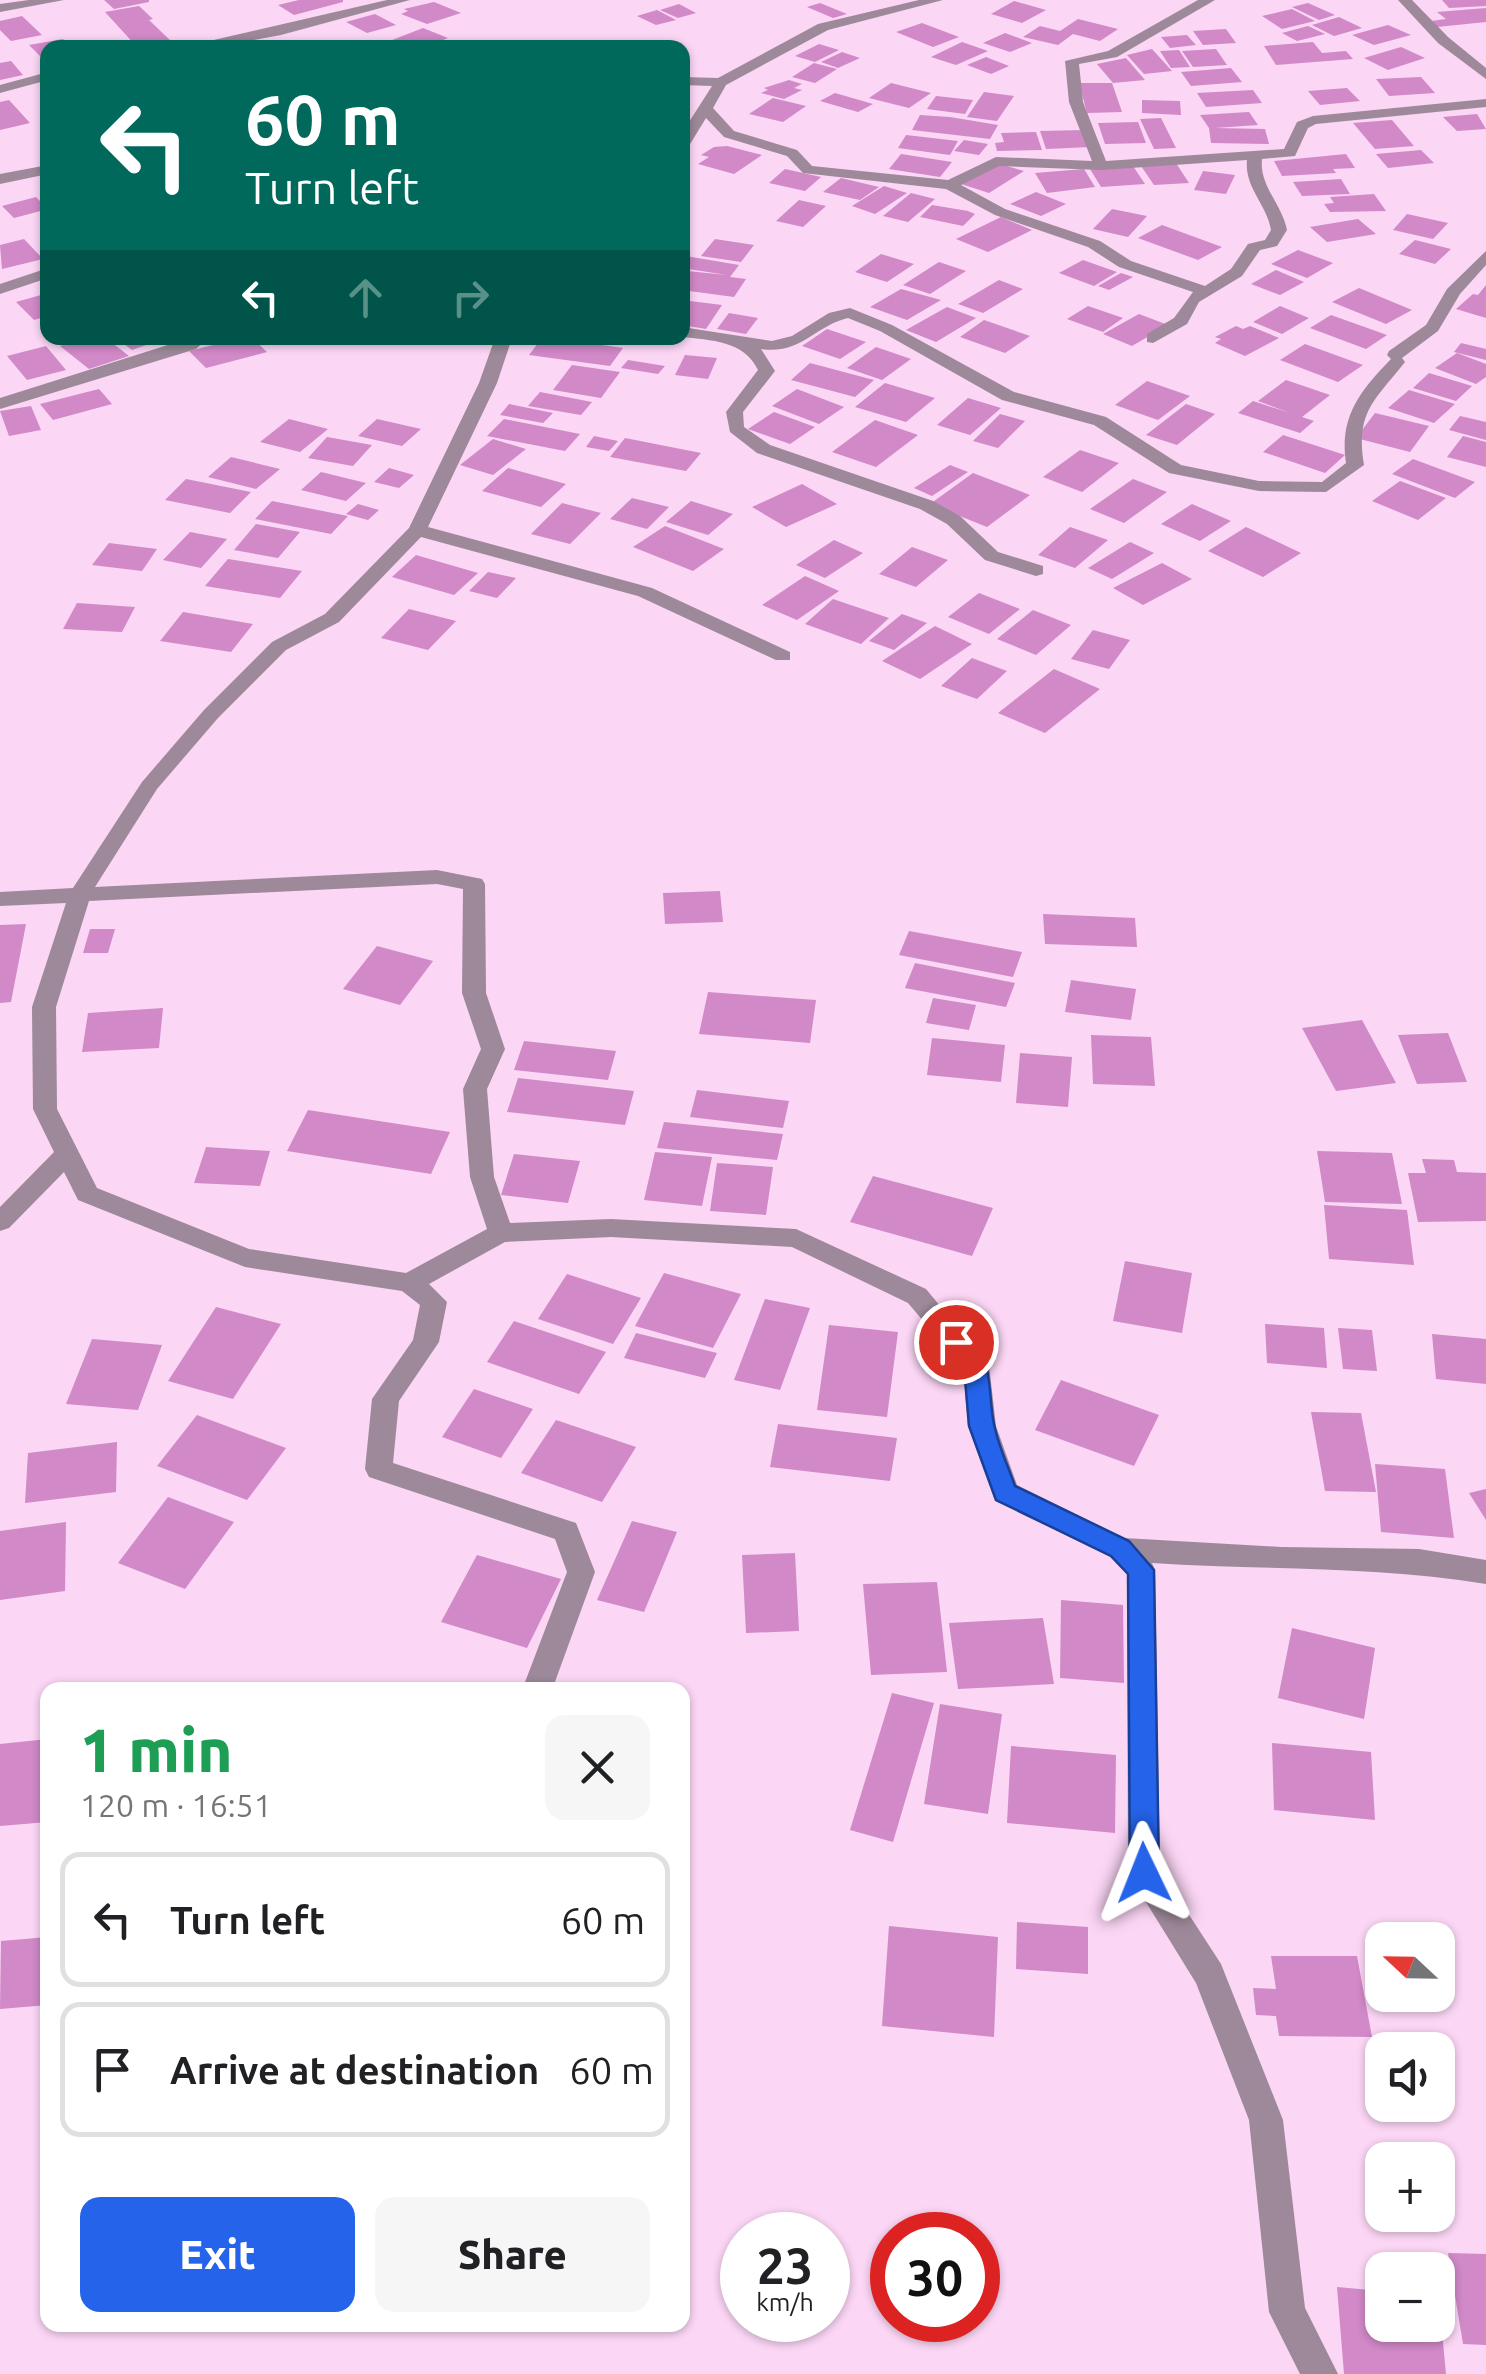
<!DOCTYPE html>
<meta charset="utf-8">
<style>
:root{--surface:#fff;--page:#f6f6f6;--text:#202124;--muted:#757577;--line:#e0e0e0;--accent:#2563eb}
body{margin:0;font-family:Ubuntu,sans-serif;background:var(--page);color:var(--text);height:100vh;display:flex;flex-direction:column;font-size:38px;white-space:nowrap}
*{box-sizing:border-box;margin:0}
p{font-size:32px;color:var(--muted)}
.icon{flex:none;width:55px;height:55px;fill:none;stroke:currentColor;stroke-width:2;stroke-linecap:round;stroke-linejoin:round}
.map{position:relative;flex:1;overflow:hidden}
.details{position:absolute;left:40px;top:1682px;width:650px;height:650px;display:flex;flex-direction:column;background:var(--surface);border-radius:20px;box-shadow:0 2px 8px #0004}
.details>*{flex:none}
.hud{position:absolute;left:40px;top:40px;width:650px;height:305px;border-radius:20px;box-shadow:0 2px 8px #0004;background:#00695c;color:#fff;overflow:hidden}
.needle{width:65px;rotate:292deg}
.controls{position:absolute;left:1365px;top:1922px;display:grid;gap:20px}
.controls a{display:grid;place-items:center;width:90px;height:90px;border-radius:20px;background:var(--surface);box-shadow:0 2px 8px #0004;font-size:50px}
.speed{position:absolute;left:720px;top:2212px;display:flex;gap:20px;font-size:50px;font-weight:700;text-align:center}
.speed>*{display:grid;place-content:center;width:130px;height:130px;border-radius:50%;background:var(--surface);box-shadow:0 2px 8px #0004;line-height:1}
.speed small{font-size:25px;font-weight:400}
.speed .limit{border:15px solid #d22;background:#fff;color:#111}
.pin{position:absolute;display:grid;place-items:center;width:85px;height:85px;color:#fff;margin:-42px;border:5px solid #fff;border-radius:50%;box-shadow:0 2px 10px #0007}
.me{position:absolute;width:110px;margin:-55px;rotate:358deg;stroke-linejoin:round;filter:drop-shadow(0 0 8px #0008)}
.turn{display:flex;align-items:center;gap:35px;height:210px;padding:0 40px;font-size:45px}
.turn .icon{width:130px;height:130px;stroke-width:2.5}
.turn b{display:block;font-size:70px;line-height:85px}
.lanes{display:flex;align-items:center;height:95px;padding:0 40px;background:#0003;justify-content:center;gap:50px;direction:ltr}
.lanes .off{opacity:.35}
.round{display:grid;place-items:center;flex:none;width:105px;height:105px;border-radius:20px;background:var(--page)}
.headline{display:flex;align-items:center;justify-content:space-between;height:170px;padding:0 40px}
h1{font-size:60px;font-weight:800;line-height:75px;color:#1e9e55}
.primary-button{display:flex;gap:20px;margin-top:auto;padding:20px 40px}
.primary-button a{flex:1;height:115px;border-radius:20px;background:var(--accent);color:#fff;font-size:40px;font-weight:800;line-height:115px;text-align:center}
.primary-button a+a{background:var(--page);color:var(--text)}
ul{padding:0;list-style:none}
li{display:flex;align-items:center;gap:30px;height:135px;margin:0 20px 15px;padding:0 20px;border:5px solid var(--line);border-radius:20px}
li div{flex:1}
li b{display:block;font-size:38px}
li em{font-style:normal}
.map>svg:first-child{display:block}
.building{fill:#d189c7}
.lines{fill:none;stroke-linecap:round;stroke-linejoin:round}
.minor{fill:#9d8999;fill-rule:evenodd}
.route{fill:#2563eb;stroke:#184099;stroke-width:2.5}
</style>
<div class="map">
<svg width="1486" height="2374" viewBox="0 0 1486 2374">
<rect width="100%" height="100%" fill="#fbd6f5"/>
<path class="building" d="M104 0H149V2L114 9Z
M299 0H343V2L294 15 278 5Z
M1442 0H1486V6L1449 8Z
M1014 1 1046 10 1022 23 991 14Z
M434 2 461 13 427 24 401 14 408 11 404 9Z
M820 3 847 14 833 18 807 7Z
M1308 3 1335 15 1319 20 1292 7Z
M679 4 696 13 678 18 660 10Z
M139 6 153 19 149 20 172 42 138 48 105 12Z
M1486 8V22L1437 27 1431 21 1446 19 1437 12Z
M1292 9 1315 21 1282 29 1262 16Z
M657 10 676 20 656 25 637 16Z
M375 14 396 25 367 33 346 22Z
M22 16 42 35 11 41 0 30V21Z
M1339 17 1362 28 1334 36 1312 25Z
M1078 19 1118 29 1100 41 1073 34 1058 45 1023 37 1040 26 1060 31Z
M922 23 959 37 933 47 896 32Z
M1388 25 1411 35 1374 45 1352 35Z
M1308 26 1325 34 1297 41 1282 33Z
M423 28 448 38 424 48H401L387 42Z
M1226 29 1236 43 1203 45 1193 31Z
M1005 33 1032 43 1010 52 983 43Z
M1187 35 1196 45 1170 48 1161 37Z
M63 39 72 48H48V64L29 45Z
M962 42 988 51 956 65 931 57Z
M1313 42 1322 53 1346 51 1353 59 1276 65 1264 46Z
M819 44 839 50 815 62 795 56Z
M1401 47 1425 58 1388 70 1364 58Z
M1152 49 1172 71 1144 74 1127 55Z
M1216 49 1227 65 1193 67 1182 51Z
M1179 50 1190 67 1171 68 1160 51Z
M842 52 860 58 838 68 821 62Z
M986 57 1009 66 991 74 967 65Z
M1126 58 1145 80 1113 83 1097 64Z
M11 61 23 75 0 80V63Z
M814 63 837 69 815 83 792 77Z
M1231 68 1242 82 1191 86 1181 72Z
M1421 77 1435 93 1389 96 1376 79Z
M789 80 802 84 794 88 802 90 784 99 761 93 768 90 764 88Z
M891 83 931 93 909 108 869 98Z
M1079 83H1112L1122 112 1087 113Z
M1347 88 1360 101 1320 105 1308 91Z
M1253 90 1262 103 1206 107 1197 93Z
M984 92 1014 96 997 121 967 117Z
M835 93 873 104 858 112 820 101Z
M936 96 973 100 965 114 927 109Z
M773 98 806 106 783 122 749 114Z
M9 100 30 123 0 130V102Z
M1142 100 1180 101 1181 115 1142 113Z
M1249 112 1258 125 1215 128 1265 129 1269 144 1211 143 1209 128 1200 115Z
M1477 114 1486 129 1457 131 1443 117Z
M920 115 950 117 998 125 990 139 912 130Z
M1161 118 1176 148 1154 149 1140 119Z
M1392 120 1414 146 1375 149 1353 123Z
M1138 122 1146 143 1105 144 1098 123Z
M1084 130 1091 147 1046 149 1040 131Z
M1036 132 1042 150 997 151 995 143 1004 142 1001 133Z
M906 135 958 141 950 155 898 148Z
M964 140 988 144 979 155 954 151Z
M727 146 762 155 734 174 698 164 709 157 701 155 714 147Z
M1421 150 1434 163 1388 168 1376 154Z
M901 154 952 162 940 177 889 169Z
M1346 154 1355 168 1333 169 1336 173 1282 176 1274 161Z
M996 163 1024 171 989 193 961 184Z
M1176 163 1189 183 1154 185 1141 166Z
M1133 166 1145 184 1101 187 1090 169Z
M785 169 821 177 805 191 769 183Z
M1084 169 1095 187 1047 193 1035 173Z
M1203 171 1235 175 1226 194 1194 190Z
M841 178 879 187 860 200 823 192Z
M1341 179 1350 194 1302 196 1293 182Z
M884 186 907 193 875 214 852 206Z
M1036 192 1066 204 1041 216 1010 204Z
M911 193 935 199 908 222 883 216Z
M1374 194 1386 211 1330 212 1324 204 1334 203 1330 197Z
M36 197 48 209 14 218 2 206Z
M799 200 826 206 803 227 776 221Z
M932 205 968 211 975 214 963 226 920 217Z
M1112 209 1147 216 1128 237 1093 229Z
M1407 214 1448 223 1433 239 1393 230Z
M1001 217 1032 230 988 252 956 239Z
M1358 219 1376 234 1327 242 1310 227Z
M1162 225 1222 247 1198 260 1138 238Z
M24 239 43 259 2 269 0 245Z
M715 239 754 245 741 262 701 256Z
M1415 240 1451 249 1435 264 1399 254Z
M1298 250 1333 263 1307 278 1271 264Z
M881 254 914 264 887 282 855 272Z
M686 256 739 265 730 277 746 279 734 297 682 290 687 271 727 275 682 268Z
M1083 260 1117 272 1094 286 1059 273Z
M939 262 966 271 930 294 903 285Z
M1276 270 1304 282 1280 295 1251 284Z
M1121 273 1133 277 1109 290 1098 286Z
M999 280 1023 289 983 313 958 304Z
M1486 285V318L1456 309 1473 294 1478 295Z
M1359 288 1412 310 1386 324 1332 302Z
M901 289 941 300 907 320 870 307Z
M48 293V316L34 320 16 302Z
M682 300 722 305 706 329 682 325Z
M1088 306 1123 318 1103 332 1067 319Z
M1280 306 1309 318 1282 334 1253 322Z
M947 307 976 318 936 342 906 330Z
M729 313 758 318 746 334 717 329Z
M1139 314 1168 325 1132 346 1103 334Z
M1331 315 1387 335 1366 349 1310 328Z
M984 320 1030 336 1005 353 960 337Z
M1236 326 1243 329 1250 326 1279 338 1245 356 1215 343 1221 339 1215 337Z
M827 329 866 342 840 359 802 346Z
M85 338H106L129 356 89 369 60 346Z
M116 338H166L132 350Z
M241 338H252L267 352 206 368 189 351Z
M542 338H553L623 348 610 366 529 355Z
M1461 343 1486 349V360L1454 352Z
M1305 344 1363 365 1338 382 1280 360Z
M46 346 66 370 27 380 7 356Z
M876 347 911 359 882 380 847 368Z
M1457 353 1486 364V377L1476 384 1435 368Z
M685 355 717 358 708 379 675 375Z
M628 360 665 366 658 374 621 368Z
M810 363 874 380 855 397 791 380Z
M572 365 620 372 601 398 553 390Z
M1429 373 1472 386 1456 401 1413 388Z
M1286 380 1330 395 1302 417 1314 421 1300 433 1238 413 1253 401 1290 413 1258 401Z
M1147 381 1190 396 1158 420 1115 405Z
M885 383 935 398 906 422 855 407Z
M99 389 112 404 53 420 40 404Z
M797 389 844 407 819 424 772 406Z
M1409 390 1455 404 1434 423 1388 408Z
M540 392 592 402 581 415 528 406Z
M968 398 1001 408 970 435 937 425Z
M509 404 553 413 543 423 500 415Z
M1186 404 1215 414 1177 445 1146 435Z
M31 406 41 430 9 436 0 411Z
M774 412 815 427 790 444 748 429Z
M1375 413 1429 426 1410 452 1356 438Z
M1000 414 1025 421 998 448 973 441Z
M1460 416 1486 422V440L1449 430Z
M289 419 328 429 300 452 260 442Z
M377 419 421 429 402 446 358 436Z
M504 419 580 434 565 451 487 436Z
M875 420 918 435 876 467 832 452Z
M1283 435 1345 455 1325 473 1263 452Z
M594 436 618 441 609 451 586 447Z
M1463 436 1486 442V467L1447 457Z
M327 437 372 445 353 466 308 458Z
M625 438 701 453 686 471 610 457Z
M493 439 526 449 493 475 460 465Z
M1080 450 1119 463 1082 492 1043 477Z
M231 457 280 469 256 489 208 477Z
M1413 459 1475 482 1455 498 1392 474Z
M950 465 968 472 932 496 914 488Z
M389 468 414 475 399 488 374 482Z
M508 468 566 484 541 507 482 491Z
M321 472 366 483 346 501 301 490Z
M973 473 1030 495 987 527 930 504Z
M186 479 251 492 230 513 165 500Z
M1133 479 1167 492 1124 523 1090 509Z
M1400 481 1446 498 1418 520 1372 501Z
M802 484 837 504 786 527 752 507Z
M632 498 669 507 647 529 610 519Z
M272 501 348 516 331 534 255 519Z
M691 501 733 514 708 535 666 522Z
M562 503 601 513 570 544 531 534Z
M358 504 379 510 368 520 346 514Z
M1192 504 1231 521 1200 541 1161 524Z
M256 524 300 532 278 558 234 550Z
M665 526 724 549 693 571 633 547Z
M1070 527 1108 540 1075 568 1038 555Z
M1246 527 1301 553 1263 577 1208 551Z
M190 532 227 539 201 568 163 560Z
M834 540 863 553 825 578 796 565Z
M1130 542 1154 553 1112 579 1088 568Z
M109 543 157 549 142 571 92 565Z
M912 547 948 560 916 587 879 574Z
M416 555 478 573 454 595 392 577Z
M228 559 302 571 280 598 205 586Z
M1162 563 1192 579 1143 605 1113 588Z
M488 572 516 578 497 598 469 591Z
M805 576 839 591 797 620 762 605Z
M979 593 1020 609 989 634 948 617Z
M833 599 889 618 861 644 805 624Z
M77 603 135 607 122 632 63 629Z
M409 609 456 621 428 650 381 638Z
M1033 610 1071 625 1036 655 997 639Z
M183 612 253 624 231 652 160 641Z
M902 614 927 623 894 650 869 641Z
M935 626 972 644 920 679 882 661Z
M1093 630 1130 640 1109 669 1071 659Z
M972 658 1007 671 977 699 941 686Z
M1054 669 1100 689 1045 733 998 713Z
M720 891 723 922 665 924 663 893Z
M1043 914 1135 918 1137 947 1045 944Z
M26 924 11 1002 0 1003V925Z
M90 929H115L108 953H83Z
M909 931 1022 952 1013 977 899 955Z
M377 946 433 961 400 1005 343 989Z
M915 963 1015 983 1006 1007 905 988Z
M1071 980 1136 989 1131 1020 1065 1012Z
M708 992 816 1000 810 1043 699 1034Z
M933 998 976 1005 969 1030 926 1023Z
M163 1008 159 1048 82 1052 88 1013Z
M1362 1020 1396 1083 1336 1091 1302 1028Z
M1448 1033 1467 1082 1417 1084 1398 1035Z
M1091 1035 1151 1037 1155 1086 1093 1084Z
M932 1038 1005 1045 1001 1082 927 1075Z
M524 1041 616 1051 608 1080 514 1070Z
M1020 1053 1072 1057 1068 1107 1016 1103Z
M518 1078 634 1091 625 1125 507 1112Z
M697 1090 789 1101 783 1128 690 1117Z
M308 1110 450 1132 431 1174 287 1151Z
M664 1122 783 1134 777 1160 657 1148Z
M206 1147 270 1151 260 1186 194 1183Z
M1317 1151 1392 1153 1402 1204 1325 1202Z
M655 1152 712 1157 702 1206 644 1200Z
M514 1154 580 1161 568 1203 501 1195Z
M1422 1159 1454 1160 1457 1172 1486 1173V1221L1418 1222 1408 1173H1426Z
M717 1163 773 1167 766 1215 710 1211Z
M873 1176 993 1208 972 1256 850 1222Z
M1324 1205 1407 1210 1414 1265 1329 1259Z
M1125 1261 1192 1273 1182 1333 1113 1321Z
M664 1273 741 1294 713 1348 635 1326Z
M567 1274 641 1298 613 1344 538 1319Z
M765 1299 810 1308 780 1390 734 1380Z
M216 1307 281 1324 233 1399 168 1381Z
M514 1321 606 1352 579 1394 487 1362Z
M1265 1324 1324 1328 1327 1368 1267 1363Z
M829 1325 898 1332 887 1417 817 1410Z
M1338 1328 1372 1330 1377 1371 1343 1369Z
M636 1333 717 1353 705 1378 624 1358Z
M1432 1334 1486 1339V1384L1436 1379Z
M92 1339 162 1345 138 1410 66 1404Z
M1061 1380 1159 1415 1134 1466 1035 1430Z
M474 1389 533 1409 501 1458 442 1437Z
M1311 1412 1361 1413 1376 1492 1325 1491Z
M197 1415 286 1448 247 1500 157 1466Z
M556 1420 636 1447 602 1502 521 1473Z
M778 1424 897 1438 890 1481 770 1467Z
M117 1442 116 1492 25 1503 28 1453Z
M1375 1464 1445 1469 1454 1538 1381 1532Z
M1486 1489V1520L1469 1493Z
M168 1497 234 1522 185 1589 118 1563Z
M632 1521 677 1532 644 1612 597 1600Z
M66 1522 65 1591 0 1600V1531Z
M795 1553 799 1631 746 1633 742 1555Z
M477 1555 561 1579 527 1648 441 1622Z
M937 1582 947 1672 871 1675 863 1584Z
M1061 1600 1123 1605 1124 1683 1060 1678Z
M1043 1618 1054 1684 958 1689 949 1623Z
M1292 1628 1375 1648 1364 1719 1278 1698Z
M892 1693 934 1703 893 1842 850 1830Z
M940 1704 1002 1714 988 1814 924 1804Z
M48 1739V1822L0 1826V1744Z
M1272 1743 1371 1752 1375 1820 1274 1810Z
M1011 1746 1116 1755 1115 1833 1007 1823Z
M1017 1922 1088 1927V1974L1016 1969Z
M889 1926 998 1937 994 2037 882 2026Z
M48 1937V2005L0 2009 1 1941Z
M1271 1956H1357L1372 2037 1279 2036 1276 2016 1256 2015 1253 1988 1276 1989Z
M1448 2253 1486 2254V2345L1463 2344Z
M1337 2287 1382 2291V2325H1438L1440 2311 1446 2374H1344Z"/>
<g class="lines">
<path class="minor" d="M29 0H64L0 12V4Z
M387 0H410L281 35 212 48H179Z
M919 0H943L828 30 726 85 713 108 734 131 797 150 812 166 948 180 996 157 1092 161 1069 102 1065 61 1108 51 1198 0H1215L1117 57 1079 64 1083 102 1106 161 1284 149 1297 122 1313 116 1486 99V107L1316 124 1308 128 1295 156 1262 159C1259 186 1282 204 1287 230L1277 246 1260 250 1242 276 1199 302 1187 324 1153 343 1147 342V334L1174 318 1193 292 1119 267 1088 247 995 215 946 189 803 173 787 156 724 137 706 118 687 149 682 150V133L712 86 682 85V77L718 78 818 24ZM1247 160C1244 187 1267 205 1271 230L1265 240 1248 244 1231 269 1205 286 1131 261 1100 241 1005 209 961 185 999 166 1101 170Z
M1398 0H1412L1448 37 1486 68V79L1438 43Z
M48 72V80L0 93V85Z
M48 165V174L0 184V174Z
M1486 251V265L1460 294 1438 331 1402 358 1405 362C1375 400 1355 412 1364 465L1326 492 1259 491 1169 473 1094 425 1002 400 880 331 848 318C816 325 801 355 761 349L775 371 743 412 744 427 770 445 933 501 960 516 998 552 1043 566V574L1036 576 985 560 947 524 920 509 757 453 730 432 726 412 758 370C745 341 710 340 682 337V327L772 341 792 336 829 313 850 308 892 325 1014 392 1106 417 1181 465 1259 481 1322 482 1346 463C1339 417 1360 391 1391 359L1387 355 1389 351 1426 325 1447 289Z
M48 268V278L0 294V284Z
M190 338H208L196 349 0 409V398Z
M495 338H512L497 383 428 527 652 588 790 652V660H776L638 596 421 537 339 622 286 650 218 718 157 789 95 887 437 870 482 879 485 884 486 993 505 1049 487 1089 494 1177 510 1223 611 1219 796 1229 926 1289 989 1365 996 1426 1017 1485 1124 1538 1281 1547 1419 1549 1486 1560V1584C1376 1566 1263 1570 1152 1563L1155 1570 1160 1870 1221 1964 1283 2120 1305 2308 1338 2374H1300L1269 2312 1249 2120 1196 1983 1128 1873 1127 1574 1110 1557 995 1500 968 1426 963 1368 908 1303 792 1247 611 1237 505 1242 429 1284 447 1302 439 1342 399 1401 393 1463 576 1523 595 1572 552 1690H522L567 1572 555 1539 369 1477 365 1469 372 1399 413 1340 420 1305 402 1291 245 1267 78 1200 64 1172 9 1228 0 1231V1207L54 1152 33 1109 32 1007 66 903 0 906V892L73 888 142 782 204 710 272 642 325 614 409 528 479 383ZM437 884 463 889 462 993 481 1049 463 1089 470 1177 487 1229 406 1273 249 1249 97 1188 57 1109 56 1007 89 901Z"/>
</g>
<path class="route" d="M956 1333C996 1345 987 1392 994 1424 998 1445 1008 1466 1015 1486L1129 1541 1154 1570 1159 1873 1154 1882 1144 1886 1134 1882 1130 1873 1128 1574 1111 1556 996 1500 969 1426 964 1367 944 1342 948 1335Z"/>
</svg>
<div class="controls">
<a><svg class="needle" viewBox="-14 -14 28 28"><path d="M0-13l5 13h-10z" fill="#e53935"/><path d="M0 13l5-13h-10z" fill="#757577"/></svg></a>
<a><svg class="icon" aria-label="sound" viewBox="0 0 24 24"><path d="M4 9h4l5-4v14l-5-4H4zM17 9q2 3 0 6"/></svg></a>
<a>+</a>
<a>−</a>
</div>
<div class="speed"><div>23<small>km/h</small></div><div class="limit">30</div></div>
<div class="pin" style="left:956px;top:1342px;background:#d93025"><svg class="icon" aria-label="arrive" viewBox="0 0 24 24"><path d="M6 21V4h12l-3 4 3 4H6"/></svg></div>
<svg class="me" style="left:1144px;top:1873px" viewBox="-20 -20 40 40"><path d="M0-17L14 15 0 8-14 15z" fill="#2563eb" stroke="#fff" stroke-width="4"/></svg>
<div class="hud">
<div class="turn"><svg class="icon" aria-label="left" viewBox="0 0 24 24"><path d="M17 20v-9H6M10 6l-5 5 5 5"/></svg><div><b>60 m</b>Turn left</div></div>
<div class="lanes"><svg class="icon" aria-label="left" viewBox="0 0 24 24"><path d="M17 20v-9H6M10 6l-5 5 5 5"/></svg><svg class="icon off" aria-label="ahead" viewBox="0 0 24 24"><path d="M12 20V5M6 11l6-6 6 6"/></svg><svg class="icon off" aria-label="right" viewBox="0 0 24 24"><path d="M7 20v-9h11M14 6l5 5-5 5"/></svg></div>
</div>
<section class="details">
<div class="headline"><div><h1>1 min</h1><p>120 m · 16:51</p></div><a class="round"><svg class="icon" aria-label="close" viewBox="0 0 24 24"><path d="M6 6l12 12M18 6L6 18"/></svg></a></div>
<ul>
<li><svg class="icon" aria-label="left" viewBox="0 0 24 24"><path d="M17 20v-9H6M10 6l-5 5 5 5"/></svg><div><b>Turn left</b></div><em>60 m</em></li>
<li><svg class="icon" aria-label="arrive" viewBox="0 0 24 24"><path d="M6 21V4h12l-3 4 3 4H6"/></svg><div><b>Arrive at destination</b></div><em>60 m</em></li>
</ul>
<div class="primary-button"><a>Exit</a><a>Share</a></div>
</section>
</div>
